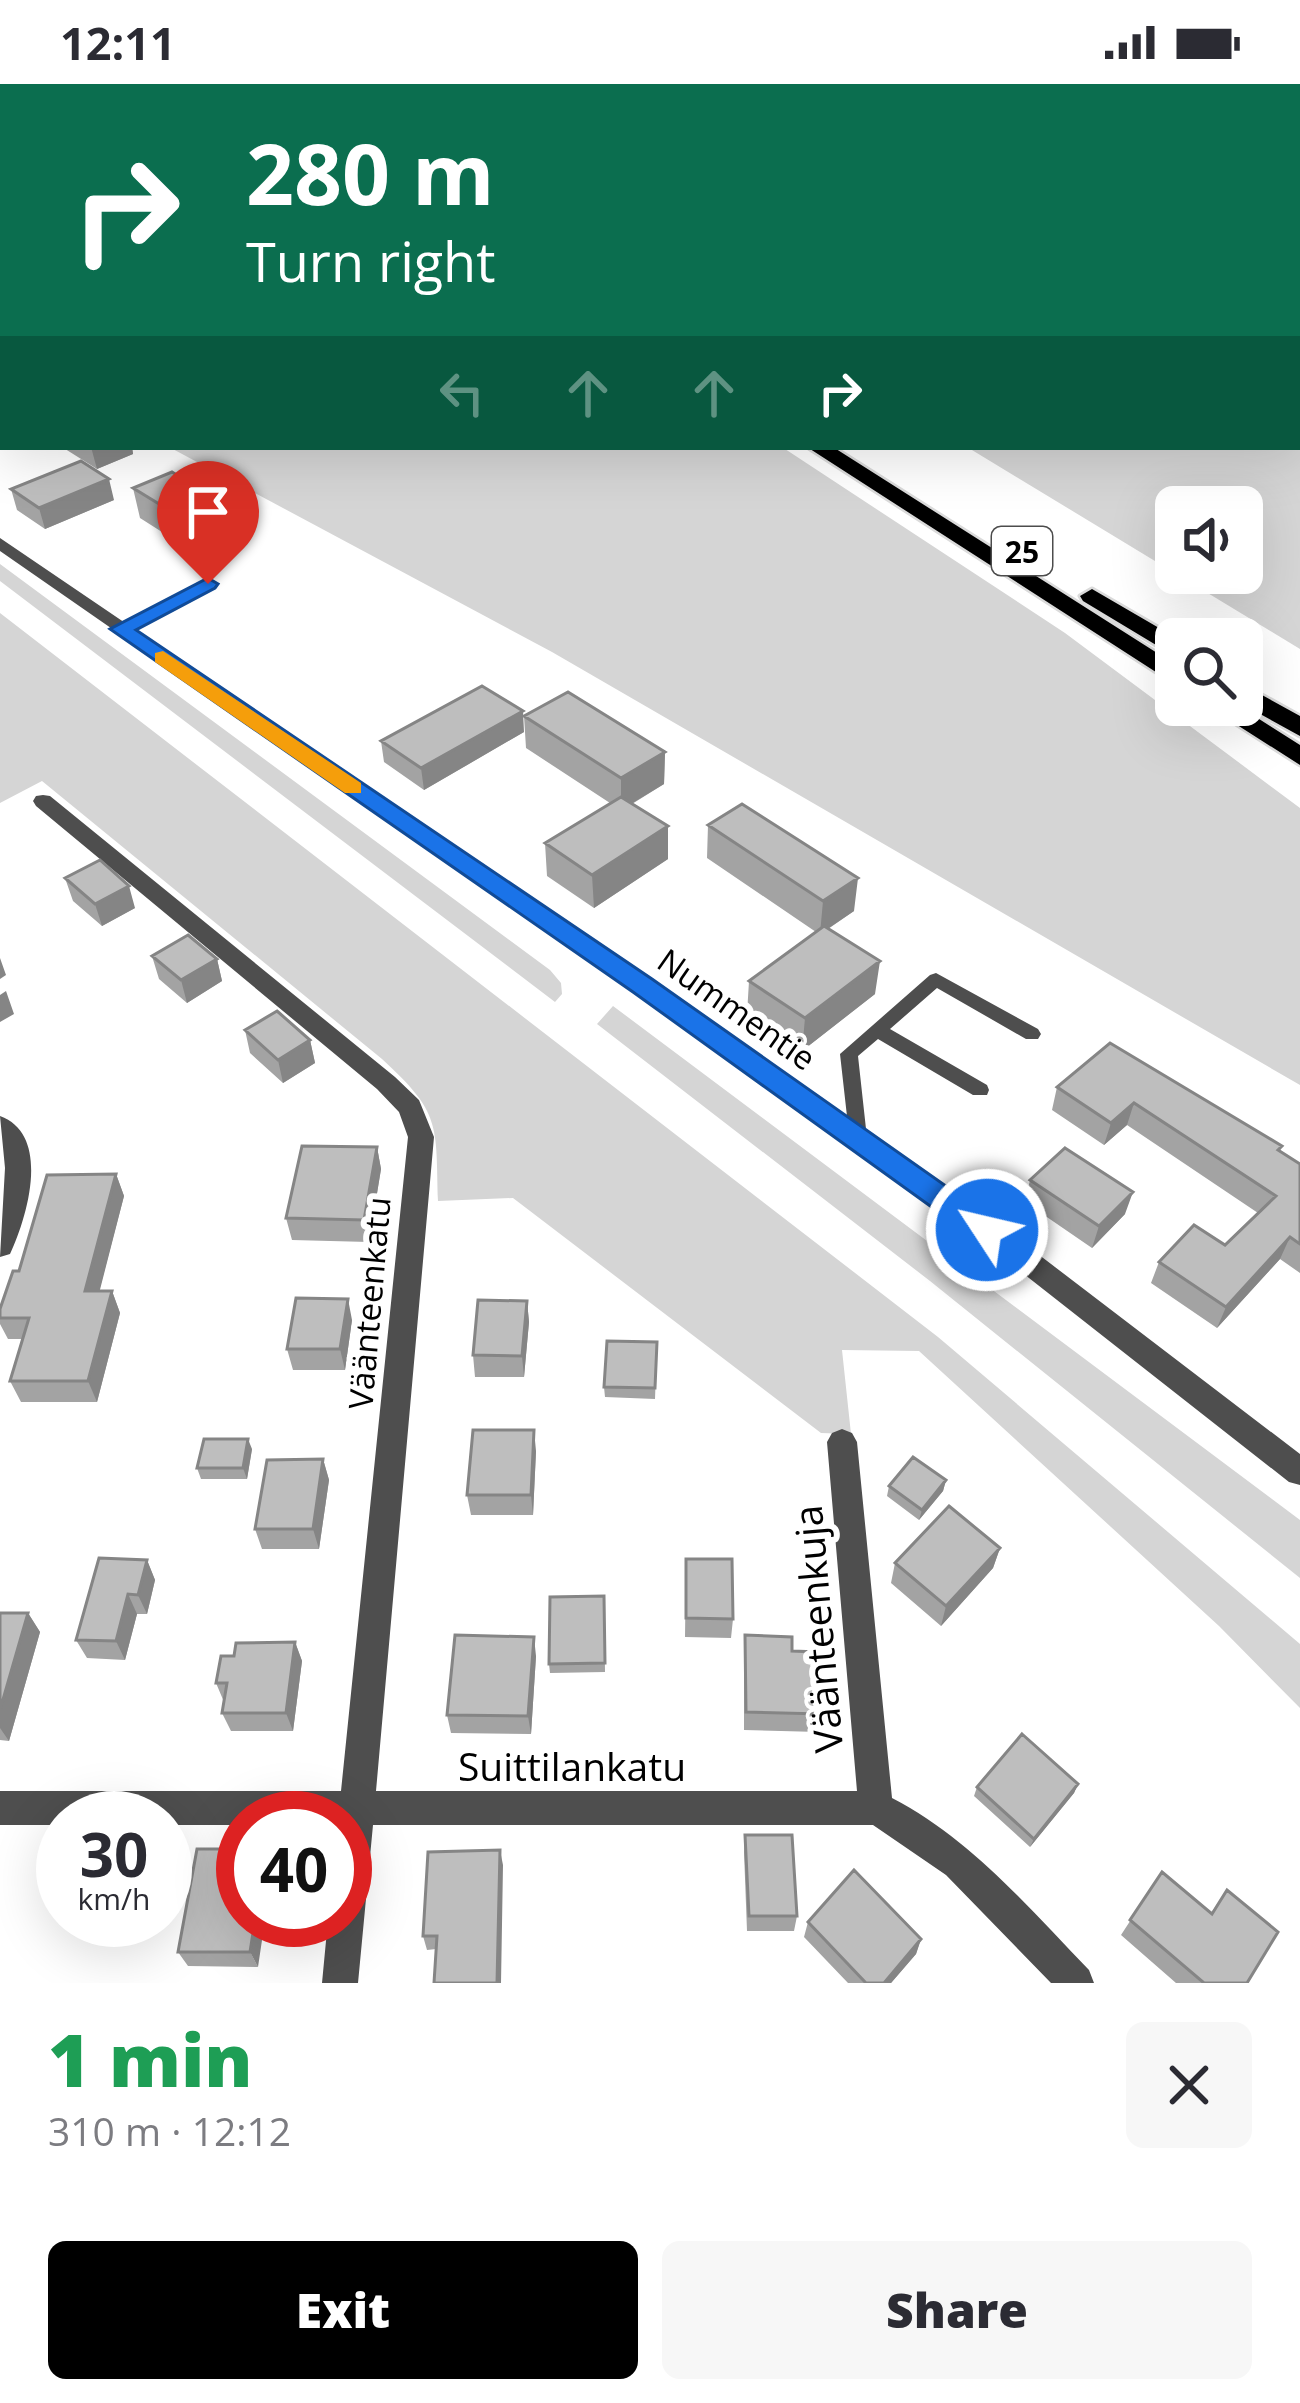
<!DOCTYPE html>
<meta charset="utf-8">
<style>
:root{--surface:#fff;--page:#f7f7f7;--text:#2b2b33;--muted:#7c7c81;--accent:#000}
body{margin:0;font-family:"Open Sans",sans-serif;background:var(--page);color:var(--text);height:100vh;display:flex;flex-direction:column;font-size:45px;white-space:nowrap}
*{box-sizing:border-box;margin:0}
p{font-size:39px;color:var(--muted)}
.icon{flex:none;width:66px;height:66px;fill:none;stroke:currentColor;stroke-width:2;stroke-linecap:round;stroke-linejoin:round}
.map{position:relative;height:1899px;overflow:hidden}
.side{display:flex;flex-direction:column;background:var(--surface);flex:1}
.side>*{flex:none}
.banner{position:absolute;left:0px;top:0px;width:1302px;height:366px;box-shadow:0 12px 48px #0002;background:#0b6e4f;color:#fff;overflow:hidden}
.buttons{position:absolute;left:1155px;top:402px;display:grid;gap:24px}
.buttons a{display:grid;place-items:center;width:108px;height:108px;border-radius:18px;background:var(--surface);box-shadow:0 12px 48px #0002;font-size:60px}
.speed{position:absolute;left:36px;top:1707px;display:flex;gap:24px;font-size:60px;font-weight:700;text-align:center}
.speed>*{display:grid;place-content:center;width:156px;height:156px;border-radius:50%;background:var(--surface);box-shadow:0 12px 48px #0002;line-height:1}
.speed small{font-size:30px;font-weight:400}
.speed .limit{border:18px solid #d22;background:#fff;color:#111}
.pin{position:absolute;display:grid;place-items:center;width:102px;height:102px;color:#fff;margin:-123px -51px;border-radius:50% 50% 50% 0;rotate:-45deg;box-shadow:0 0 12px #0007}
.pin .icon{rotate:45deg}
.me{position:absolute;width:132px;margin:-66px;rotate:305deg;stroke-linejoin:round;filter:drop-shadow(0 0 9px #0008)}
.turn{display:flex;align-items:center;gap:42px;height:252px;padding:0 48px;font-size:54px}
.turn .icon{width:156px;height:156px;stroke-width:2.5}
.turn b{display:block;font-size:84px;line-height:102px}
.lanes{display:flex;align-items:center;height:114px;padding:0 48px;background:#0003;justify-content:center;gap:60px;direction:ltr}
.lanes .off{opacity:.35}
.round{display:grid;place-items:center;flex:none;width:126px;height:126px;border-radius:18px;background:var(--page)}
.overview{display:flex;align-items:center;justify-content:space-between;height:204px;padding:0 48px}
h1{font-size:72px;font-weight:800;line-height:90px;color:#1e9e55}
.button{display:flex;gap:24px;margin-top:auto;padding:24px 48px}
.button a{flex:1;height:138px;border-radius:18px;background:var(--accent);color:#fff;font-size:48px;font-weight:800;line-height:138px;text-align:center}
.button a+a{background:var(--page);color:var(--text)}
.status{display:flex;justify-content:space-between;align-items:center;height:84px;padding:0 60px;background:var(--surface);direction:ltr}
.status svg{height:33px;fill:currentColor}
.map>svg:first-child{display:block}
.green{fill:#d5d5d5;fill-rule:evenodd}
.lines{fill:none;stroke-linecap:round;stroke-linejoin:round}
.trunk-casing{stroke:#dbdbdb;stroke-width:5}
.service{fill:#4e4e4e;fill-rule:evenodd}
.minor{fill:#4e4e4e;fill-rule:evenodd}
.tertiary{fill:#4e4e4e;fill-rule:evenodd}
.trunk{fill:#000;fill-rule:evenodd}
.rail-casing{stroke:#000;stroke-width:8}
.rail{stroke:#fff;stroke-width:4.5;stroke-dasharray:14;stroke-linecap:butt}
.wall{fill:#a3a3a3}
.shaded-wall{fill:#858585}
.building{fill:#bebebe;stroke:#858585;stroke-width:3}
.route{fill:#1a73e8;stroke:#114b97;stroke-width:3}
.slow{fill:#f59e0b}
.labels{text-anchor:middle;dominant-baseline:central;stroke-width:12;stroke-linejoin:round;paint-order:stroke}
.shield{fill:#fff;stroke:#4c4c4c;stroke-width:3}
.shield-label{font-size:30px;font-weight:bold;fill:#000}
.street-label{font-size:33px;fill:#000;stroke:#fff}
.near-street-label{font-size:39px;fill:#000;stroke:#fff}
</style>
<div class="status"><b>12:11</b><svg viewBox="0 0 49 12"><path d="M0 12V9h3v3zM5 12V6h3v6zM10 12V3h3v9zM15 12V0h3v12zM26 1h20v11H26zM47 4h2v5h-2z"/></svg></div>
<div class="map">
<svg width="1300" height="1899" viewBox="0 0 1300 1899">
<rect width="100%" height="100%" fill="#fff"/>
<path class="green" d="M1300 320V565L967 363H1299ZM1176 423H1242V489H1176Z
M169 363H782L1065 549 1300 724V1001L552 568Z
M0 480 550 886 561 899 562 910 555 918 0 497Z
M0 529 938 1253 1300 1560V1624L1219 1542 919 1267 842 1266 851 1350 821 1349 513 1114 438 1117C436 1040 441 1029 382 975L42 697 0 719Z
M613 922 1300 1436V1494L930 1197 597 940Z"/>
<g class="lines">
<g class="trunk-casing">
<path id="trunk" d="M71 0H94L96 3H73Z
M107 0H131L133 3H109Z
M249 0H268L270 3H251Z
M807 363H833L1176 581V601Z
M1092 505 1178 555 1176 573 1083 517 1080 512Z
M1242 600 1300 632V652L1242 620Z
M1206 621H1237L1300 661V681Z"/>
</g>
<path class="service" d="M1300 53V59L1299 60V54Z
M208 496 213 497V503L126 548H116L114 545Z
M936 889 1038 945 1041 950 1038 955H1026L937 904 890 945 987 1001 989 1006 987 1011H973L878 955 858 972 867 1054 864 1059H850L840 970 930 891Z"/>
<path class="minor" d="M1299 11H1300V17H1299Z
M1299 235H1300V243H1299Z
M43 711 50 712 395 993 419 1016 434 1053 376 1707H857L827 1358 832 1349 842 1345 852 1349 857 1358 892 1714C971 1755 1028 1823 1089 1886L1094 1899H1051L946 1791 873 1741H373L358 1899H322L328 1836H345V1734H243V1741H165V1734H63V1741H0V1707H341L408 1053 399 1028 377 1005 36 722 33 717 36 712Z
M0 1032C52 1051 27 1134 10 1170L0 1173 5 1084Z"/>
<path class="tertiary" d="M1299 174H1300V182H1299Z
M0 454 651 896 996 1138 1300 1370V1401L1289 1398 978 1154 635 908 0 467Z"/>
<use href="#trunk" class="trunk"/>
<g class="rail-casing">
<path id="rail" d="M722 0 734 3"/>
</g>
<use href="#rail" class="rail"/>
</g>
<path class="wall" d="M395 0H484L478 3H408Z
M821 0H1076V3H833Z
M1078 0H1150V3H1078Z
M1164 0H1278L1275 3H1163Z
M0 263 3 265V326L0 324Z
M62 363H132L133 370 97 385Z
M133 404 244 459 206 476 140 434Z
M11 405 114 416 45 445 17 426Z
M524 632 665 668 664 700 632 720 668 775 594 824 547 792 545 759 610 719 526 664Z
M524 648 424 706 384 678 381 657Z
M708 741 854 827 828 845 875 910 802 967 747 930 749 897 816 848 707 774Z
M65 794 135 824 102 842 73 817Z
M152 872 217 875 222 897 187 919 159 895Z
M245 946 310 956 315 979 283 999 250 969Z
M1110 959 1282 1062 1280 1067 1300 1080V1189L1280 1175 1217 1244 1151 1199 1159 1178 1225 1161 1258 1129 1127 1041 1104 1061 1052 1026 1057 1003Z
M377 1063 381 1085 369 1158 292 1156 286 1134Z
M116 1090 124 1112 99 1207H112L120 1229 97 1318H21L10 1297 23 1255H8L0 1240V1225L19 1187Z
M1030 1096 1125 1130 1092 1164 1025 1118Z
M527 1217 529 1238 524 1293H475L473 1271Z
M352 1236 345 1286H293L287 1265Z
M657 1258 655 1315 605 1313 604 1303Z
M252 1365 247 1395H201L197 1384Z
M536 1367 533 1431H471L467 1411Z
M323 1375 329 1396 319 1465H262L255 1445Z
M946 1396 943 1407 919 1436 887 1412 889 1402Z
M1000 1464 993 1484 941 1542 891 1499 895 1479Z
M686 1475 733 1535 731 1554 685 1553Z
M147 1476 155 1496 147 1530H137L125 1576 87 1574 76 1556Z
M604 1512 605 1588 550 1589 549 1580Z
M0 1529H28L40 1548 9 1657 0 1656Z
M745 1551 792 1567 822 1630 819 1648 744 1646V1570Z
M295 1558 302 1577 293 1647H231L222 1629 224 1618 216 1599 234 1572Z
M536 1572 531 1650 451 1649 447 1631Z
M1078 1700 1074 1709 1030 1763 974 1712 977 1703Z
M745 1751 797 1832 794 1847H747L744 1768Z
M197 1765 258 1883 188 1882 178 1868Z
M503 1781 436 1865 427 1866 423 1852Z
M1162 1788 1211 1829 1227 1806 1247 1899H1176L1121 1851Z
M808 1838 921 1855 916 1870 891 1899H848L804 1853Z"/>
<path class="shaded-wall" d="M452 0H484L478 3H452Z
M1254 0H1278L1275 3H1251Z
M91 363H132L133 370 97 385Z
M109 395 114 416 45 445 39 424Z
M238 428 244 459 206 476 200 445Z
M523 627 524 648 424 706 421 684Z
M665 668 664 700 621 726V694Z
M668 742V775L594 824 592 791Z
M858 794 854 827 820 850 823 817Z
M129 802 135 824 102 842 95 820Z
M0 874 6 891 0 895Z
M217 875 222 897 187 919 181 896Z
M880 877 875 910 802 967 805 934Z
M6 907 14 930 0 938V911Z
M310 956 315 979 283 999 278 976Z
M1134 1019 1127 1041 1104 1061 1111 1039Z
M377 1063 381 1085 369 1158 364 1136Z
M116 1090 124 1112 94 1229 85 1207Z
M1133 1108 1125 1130 1092 1164 1099 1142Z
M1290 1153 1280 1175 1217 1244 1226 1223Z
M112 1207 120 1229 97 1318 88 1297Z
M348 1215 352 1236 345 1286 340 1265Z
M527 1217 529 1238 524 1293 522 1272Z
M534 1346 536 1367 533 1431 531 1411Z
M248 1355 252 1365 247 1395 243 1384Z
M323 1375 329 1396 319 1465 313 1445Z
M946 1396 943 1407 919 1436 922 1426Z
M1000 1464 993 1484 941 1542 946 1522Z
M147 1476 155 1496 147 1530 138 1511Z
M128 1510 137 1530 125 1576 116 1557Z
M28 1529 40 1548 9 1657 0 1644V1626Z
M534 1553 536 1572 531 1650 528 1632Z
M295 1558 302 1577 293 1647 286 1629Z
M1078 1700 1074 1709 1030 1763 1034 1755Z
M500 1766 503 1781 501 1899H497Z
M255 1836H265L258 1883 250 1868Z
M921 1855 916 1870 891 1899H884Z"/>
<path class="building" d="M915 0H1064L1059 3H928Z
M1202 0H1254L1251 3H1199L1204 0Z
M0 263 3 265V302L0 300Z
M81 377 109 395 39 424 11 405Z
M172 388 238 428 200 445 133 404Z
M482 602 523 627 421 684 381 657Z
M568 608 665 668 621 694 524 632Z
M621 713 668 742 592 791 545 759Z
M742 720 858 794 823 817 708 741Z
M100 776 129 802 95 820 65 794Z
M824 842 880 877 805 934 749 897Z
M188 851 217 875 181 896 152 872Z
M277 927 310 956 278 976 245 946Z
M1110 959 1282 1062 1278 1066 1300 1080V1160L1290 1153 1226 1223 1159 1178 1194 1141 1225 1161 1276 1112 1134 1019 1111 1039 1057 1003Z
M302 1062 377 1063 364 1136 286 1134Z
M1065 1064 1133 1108 1099 1142 1030 1096Z
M116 1090 85 1207H112L88 1297H10L29 1234H0V1225L13 1187H19L47 1091Z
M296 1214 348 1215 340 1265H287Z
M478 1216 527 1217 522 1272 473 1271Z
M607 1257 657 1258 655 1304 604 1303Z
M473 1346H534L531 1411H467Z
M204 1355H248L243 1384H197Z
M913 1373 946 1396 922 1426 889 1402Z
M323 1375 313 1445H255L267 1376Z
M949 1422 1000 1464 946 1522 895 1479Z
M99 1474 147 1476 138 1511 128 1510 116 1557 76 1556Z
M686 1475H732L733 1535 686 1534Z
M604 1512 605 1579 549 1580 550 1513Z
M0 1529H28L0 1626Z
M455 1551 534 1553 528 1632 447 1631Z
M745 1551 792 1553V1567L819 1568 822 1630 746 1628Z
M295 1558 286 1629H222L227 1599H216L221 1572H234L236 1559Z
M1022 1650 1078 1700 1034 1755 977 1703Z
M745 1751H792L797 1832H749Z
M197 1765H243V1836H255L250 1868H178Z
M500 1766 497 1899H434L437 1852H423L428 1768Z
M854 1786 921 1855 884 1899H866L808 1838Z
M1162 1788 1212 1830 1227 1806 1278 1848 1247 1899H1204L1130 1836Z"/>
<path class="route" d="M208 494 218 500 215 504 136 546 652 895 997 1138 1002 1146 997 1155H976L633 908 110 545Z"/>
<path class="slow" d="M163 567 361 699V709H345L155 578V569Z"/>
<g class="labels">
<rect class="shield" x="992" y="443" width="60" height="48" rx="9"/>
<g class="shield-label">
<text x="1022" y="467">25</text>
</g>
<g class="street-label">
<text transform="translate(737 925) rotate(35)">Nummentie</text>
<text transform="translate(369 1219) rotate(-85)">Väänteenkatu</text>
</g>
<g class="near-street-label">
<text transform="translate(817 1545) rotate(-95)">Väänteenkuja</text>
<text x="572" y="1681">Suittilankatu</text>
</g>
</g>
</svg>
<div class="buttons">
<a><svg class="icon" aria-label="sound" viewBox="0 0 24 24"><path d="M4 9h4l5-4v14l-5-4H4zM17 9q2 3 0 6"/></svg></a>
<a><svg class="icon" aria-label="search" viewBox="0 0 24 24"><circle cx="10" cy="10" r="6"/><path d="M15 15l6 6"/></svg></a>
</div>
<div class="speed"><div>30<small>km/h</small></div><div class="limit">40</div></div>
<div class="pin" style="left:208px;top:500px;background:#d93025"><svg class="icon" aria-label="arrive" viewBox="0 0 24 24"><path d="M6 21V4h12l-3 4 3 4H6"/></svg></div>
<svg class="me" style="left:987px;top:1146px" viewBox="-20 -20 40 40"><circle r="17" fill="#1a73e8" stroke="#fff" stroke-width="3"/><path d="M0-11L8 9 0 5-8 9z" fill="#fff"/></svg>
<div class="banner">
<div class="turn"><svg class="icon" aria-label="right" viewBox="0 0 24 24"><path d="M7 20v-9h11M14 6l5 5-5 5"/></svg><div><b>280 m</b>Turn right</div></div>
<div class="lanes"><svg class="icon off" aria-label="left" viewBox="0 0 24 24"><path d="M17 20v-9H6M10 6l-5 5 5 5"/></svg><svg class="icon off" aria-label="ahead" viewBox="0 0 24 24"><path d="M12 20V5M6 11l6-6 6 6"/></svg><svg class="icon off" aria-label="ahead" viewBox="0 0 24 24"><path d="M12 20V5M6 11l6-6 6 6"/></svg><svg class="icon" aria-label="right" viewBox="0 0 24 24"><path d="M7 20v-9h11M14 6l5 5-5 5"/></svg></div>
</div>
</div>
<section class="side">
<div class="overview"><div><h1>1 min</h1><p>310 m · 12:12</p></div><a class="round"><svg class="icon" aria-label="close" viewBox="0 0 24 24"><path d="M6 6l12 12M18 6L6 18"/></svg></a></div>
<div class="button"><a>Exit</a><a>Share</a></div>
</section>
